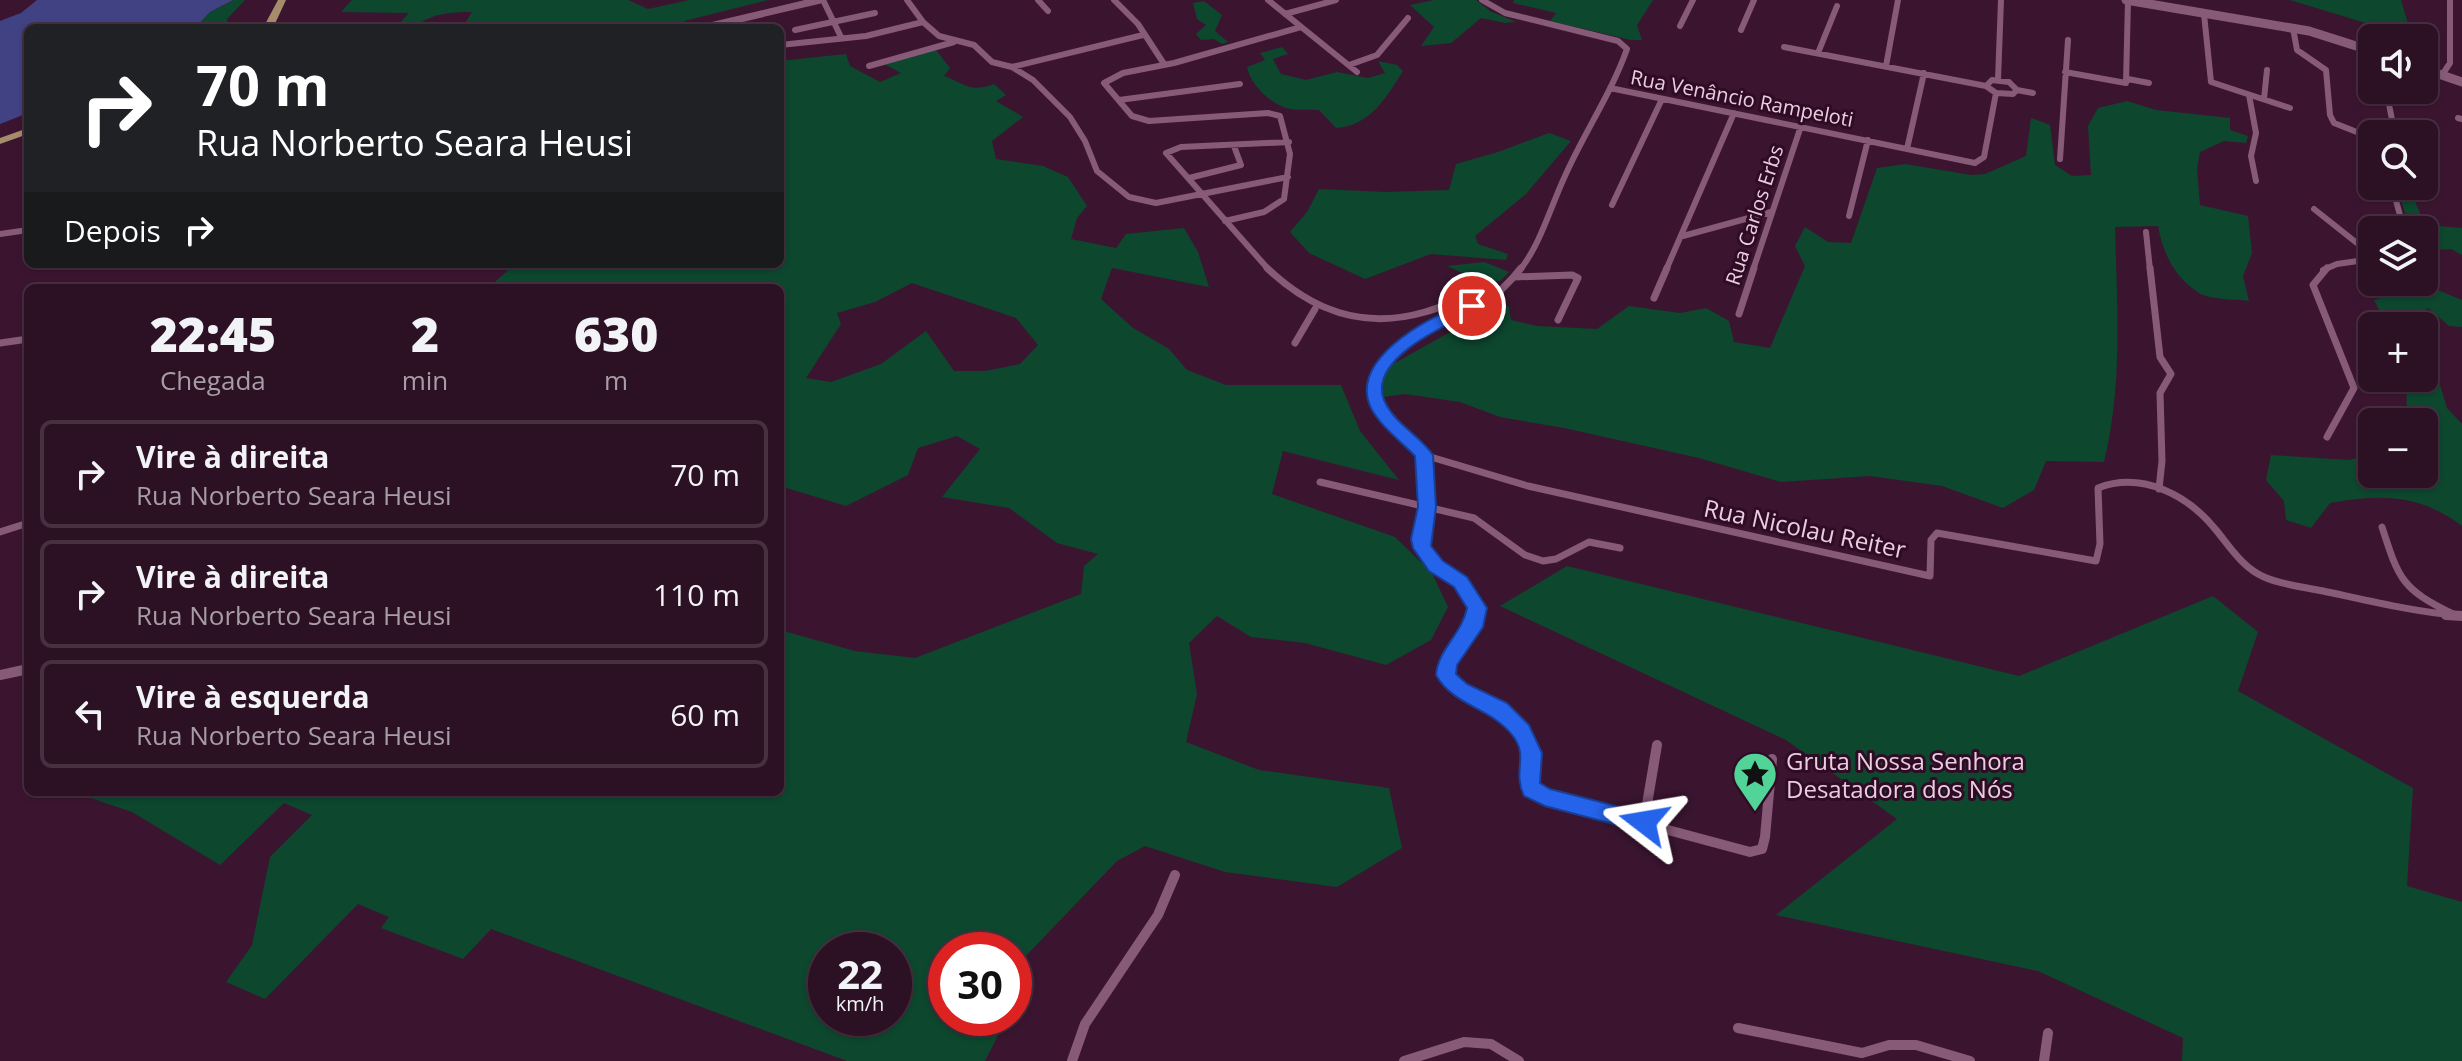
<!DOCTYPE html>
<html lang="pt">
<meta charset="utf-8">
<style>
:root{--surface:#2c1024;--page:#381e31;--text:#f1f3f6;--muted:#a69da6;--line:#483041}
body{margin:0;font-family:"Open Sans",sans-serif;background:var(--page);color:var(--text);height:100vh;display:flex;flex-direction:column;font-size:30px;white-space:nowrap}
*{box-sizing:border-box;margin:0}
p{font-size:26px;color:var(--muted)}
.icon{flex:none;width:44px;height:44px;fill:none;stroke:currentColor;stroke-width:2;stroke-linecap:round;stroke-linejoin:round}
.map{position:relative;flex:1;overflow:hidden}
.side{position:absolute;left:24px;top:284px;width:760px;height:512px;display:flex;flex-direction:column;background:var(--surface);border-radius:12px;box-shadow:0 2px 6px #0004,0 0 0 2px var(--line)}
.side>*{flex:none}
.top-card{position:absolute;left:24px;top:24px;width:760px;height:244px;border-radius:12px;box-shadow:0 2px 6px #0004,0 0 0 2px var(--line);background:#202124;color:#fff;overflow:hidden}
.fabs{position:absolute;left:2358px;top:24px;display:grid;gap:16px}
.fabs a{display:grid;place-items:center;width:80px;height:80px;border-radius:12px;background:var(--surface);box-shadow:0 2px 6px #0004,0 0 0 2px var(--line);font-size:40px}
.speed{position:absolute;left:808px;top:932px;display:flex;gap:16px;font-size:40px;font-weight:700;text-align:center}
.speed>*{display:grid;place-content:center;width:104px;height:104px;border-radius:50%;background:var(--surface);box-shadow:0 2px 6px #0004,0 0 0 2px var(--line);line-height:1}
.speed small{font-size:20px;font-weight:400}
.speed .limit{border:12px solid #d22;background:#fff;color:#111}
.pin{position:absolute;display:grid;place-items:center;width:68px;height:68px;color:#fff;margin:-34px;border:4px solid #fff;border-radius:50%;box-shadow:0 2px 8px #0007}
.me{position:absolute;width:88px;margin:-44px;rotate:284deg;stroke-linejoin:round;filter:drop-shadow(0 0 6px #0008)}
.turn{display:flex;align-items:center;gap:28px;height:168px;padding:0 40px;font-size:36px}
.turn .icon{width:104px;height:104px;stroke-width:2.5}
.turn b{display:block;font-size:56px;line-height:68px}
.then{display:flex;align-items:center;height:76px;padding:0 40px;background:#0003;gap:16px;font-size:30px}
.eta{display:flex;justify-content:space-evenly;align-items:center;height:136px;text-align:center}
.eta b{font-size:48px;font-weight:800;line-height:56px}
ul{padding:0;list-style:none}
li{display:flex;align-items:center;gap:24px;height:108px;margin:0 16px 12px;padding:0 24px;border:4px solid var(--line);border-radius:12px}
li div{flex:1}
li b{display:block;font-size:30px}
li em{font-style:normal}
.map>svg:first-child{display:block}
.green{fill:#0d472e;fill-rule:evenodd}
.water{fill:#414283}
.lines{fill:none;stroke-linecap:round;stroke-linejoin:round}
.minor-far2{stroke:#875b78;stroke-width:6}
.minor-far1{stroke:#875b78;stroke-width:7}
.minor{stroke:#875b78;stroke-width:10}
.tertiary{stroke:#875b78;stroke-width:7}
.secondary{stroke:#875b78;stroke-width:9}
.primary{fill:#a58c6b;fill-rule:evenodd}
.route{fill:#2563eb;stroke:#184099;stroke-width:2}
.labels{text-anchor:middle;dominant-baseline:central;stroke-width:6;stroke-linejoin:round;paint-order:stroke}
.far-street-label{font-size:20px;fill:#e8cede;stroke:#300b26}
.street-label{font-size:24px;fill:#e8cede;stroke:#300b26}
.poi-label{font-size:24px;fill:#e8cede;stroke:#300b26;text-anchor:start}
</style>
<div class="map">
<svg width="2462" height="1061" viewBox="0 0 2462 1061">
<rect width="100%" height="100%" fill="#3b1530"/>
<path class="green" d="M233 0H245L227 19 228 23 217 28H195L210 12Z
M352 0H628L648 9 689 0H768L688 20 669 28H462L472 12C451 12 430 13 414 28H395L409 13 341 12Z
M1434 0H1476L1490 11 1516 22 1505 23 1481 18 1451 43 1421 46 1434 27 1410 5Z
M1514 0H1653L1637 25 1642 40H1631L1550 21 1556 13 1513 3Z
M2290 0H2401L2411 34 2394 38 2372 25Z
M1204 1 1222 15 1215 31 1228 42 1222 44 1214 39 1201 40 1196 34 1206 25 1197 19 1193 3Z
M1282 47 1288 54 1273 59 1281 74 1306 80 1337 72 1368 78 1385 73 1378 61 1397 65 1403 71C1386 98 1370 126 1336 128L1319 110C1310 109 1296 111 1286 108 1270 103 1250 84 1247 67L1265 60 1260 53Z
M936 50 950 68 944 76C966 84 970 93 994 84L1006 95 996 101 1023 117 992 141 996 159 1043 166 1068 177 1087 206 1077 218 1071 239 1116 248 1126 234 1184 228 1198 252 1209 287 1112 268 1101 299 1133 328 1169 349 1187 370 1226 385H1341L1360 431 1399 480 1283 451 1272 494 1395 537 1432 573 1448 607 1431 640 1386 665 1305 643 1251 637 1217 616 1189 643 1197 694 1186 742 1259 770 1389 788 1402 848 1337 887 1225 872 1145 846 1117 861 1020 962 1019 994 1014 1003V950H946V1018H1007L985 1061H847L491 929 463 959 381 928 389 917 358 904 265 999 226 982 252 945 270 857 312 815 284 803 220 865 132 812 73 792H780V630L855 651 915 658 1081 594 1084 566 1098 554 1057 543 1009 508 942 497 980 449 957 436 918 448 908 475 846 506 780 486V288H488L515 264 577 269 603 264H780V61L846 54 850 66 880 82 901 73 884 64ZM912 283 1016 318 1038 345 1020 364 985 371H954L926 331 881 364 831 382 806 378 841 324 837 313 875 302ZM826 950H894V1018H826Z
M2127 101 2156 110 2230 118V130L2248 136 2246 143 2224 141 2200 152 2197 169 2200 205 2248 216 2252 253 2243 276 2249 301C2235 299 2211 300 2199 293 2174 277 2163 253 2158 226L2115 227C2117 306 2123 384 2104 462L2046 461 2034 490 2003 508 1942 486 1870 476 1781 482 1699 458 1564 428 1500 417 1460 402 1405 394 1383 397 1382 374 1393 364 1491 309 1509 306 1511 320 1537 326 1597 329 1629 306 1680 313 1706 308 1729 321 1734 342 1770 348 1805 266 1795 246 1805 227 1828 242 1851 243 1877 168 1905 164 1971 175 1985 174 2026 156 2031 118 2050 125 2055 165 2072 176 2091 175 2088 126 2098 108Z
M1549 133 1571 141 1526 194 1475 236 1478 244 1508 254 1506 260 1431 254 1365 279 1309 253 1290 232 1307 212 1319 189 1386 192 1449 190 1456 164 1498 152Z
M2397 186H2408L2421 215 2419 220 2425 225 2462 228V255L2451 249 2424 251V230H2410Z
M1484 262 1509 272 1500 281 1482 282 1447 266Z
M2423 284 2462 300V327L2449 326 2428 308 2415 318 2420 326H2387L2374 300Z
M2424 332 2447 408 2462 424V526C2420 494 2380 494 2330 503L2311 528 2286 520 2284 501 2266 480 2271 455 2349 460 2372 454V474H2424V422H2407L2406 378H2424Z
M1567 566 2019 676 2213 596 2258 632 2238 691 2413 788 2407 886 2462 902V1061H2182L2183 1038 2038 971 1776 915 1897 819 1786 740 1500 606Z"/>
<path class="water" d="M37 0H233L210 12 195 28H28V113L0 124V21L21 13Z"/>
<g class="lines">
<path class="minor-far2" d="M823 0 841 37
M907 0 923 22 939 36 974 45 992 62 1012 67 1143 35
M1038 0 1048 11
M1114 0 1138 24 1164 64
M1268 0 1357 72
M1482 0 1505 13 1618 41 1627 49C1611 94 1584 133 1565 176 1550 208 1541 243 1520 270
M1285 14 1336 0
M2204 14 2211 82 2290 108
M1680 26 1693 0
M2293 28 2297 50 2326 70 2330 115 2334 123 2372 138
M795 30 875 13
M1741 30 1754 0
M780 45 866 36 923 22
M1784 47 1986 86
M1818 53 1837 6
M1349 65 1377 55 1408 18
M869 66 954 42
M1886 66 1898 0
M1012 67 1033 80 1070 117 1085 141 1097 171 1129 197 1156 203 1288 177
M2065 72 2126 83 2128 0
M2442 75 2450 63V0
M2128 79 2149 83
M1992 80 2009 82 2017 90 2013 94 1996 93 1986 86Z
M1998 80 2001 0
M1610 88 1975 163 1984 157 1996 93
M2017 90 2033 93
M2386 90 2395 134
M2249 95 2256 133 2251 156 2256 181
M2264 99 2267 70
M1119 100 1240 84
M2458 118 2462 119
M2363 135 2372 167
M1907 149 1924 73
M2060 159 2068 40
M1189 178 1241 165 1234 146
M2392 186 2404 230
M2412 186 2416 198
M1612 205 1662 99
M2314 209 2372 255
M1849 216 1868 140
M1225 221 1264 212 1284 199 1290 154 1280 116 1268 113 1149 121 1132 116 1104 83 1123 73 1174 63 1301 27
M2146 232 2150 270
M0 234 28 230
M1683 236 1771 212
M1269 270 1166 153 1181 147 1289 142
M1666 270 1734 113
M1753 270 1801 126
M2323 270 2337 264 2372 259"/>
<path class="minor-far1" d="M1267 268C1312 311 1363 330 1425 312 1449 305 1470 294 1496 294
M2150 268 2160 357 2171 374 2160 393 2162 461 2159 489
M2327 268 2313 285 2354 388 2327 437
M1514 277 1572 275 1578 278 1558 320
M1654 298 1667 268
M1739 314 1754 268
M0 343 28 339
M1295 343 1315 309
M1424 455 1528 486 1930 576 1931 540 1937 533 2096 561 2100 544 2098 488C2142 471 2188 495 2216 530 2230 547 2243 568 2264 577 2282 585 2304 587 2323 591 2370 601 2415 612 2462 616
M1320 482 1474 518 1525 555 1543 561 1556 559 1589 542 1620 548
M2382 527C2399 580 2402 589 2453 614
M0 532 28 523
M1476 617C1479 584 1436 574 1422 549L1426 507 1424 455C1411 440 1392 428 1382 411 1344 349 1451 321 1485 301 1500 293 1511 281 1521 268"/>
<path class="minor" d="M1476 615C1471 637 1451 652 1446 675 1469 703 1515 706 1528 744 1532 757 1527 770 1530 782L1545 797 1750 852 1762 849 1765 837 1772 759
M2446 615 2462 616
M0 675 28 669
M1644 822 1657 745
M1738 1028 1862 1053 1889 1045H1916L1970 1061
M1072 1061 1085 1024 1158 915 1175 875
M1404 1061 1464 1042 1491 1044 1519 1061
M2044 1061 2048 1033"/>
<path class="tertiary" d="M702 28 820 0"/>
<path class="secondary" d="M2126 0 2309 31 2372 51
M2424 69 2462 82"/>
<path class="primary" d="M278 0H286L273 28H263Z
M28 128V134L0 144V138Z"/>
</g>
<path class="route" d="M1472 302 1478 303V310C1450 323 1362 360 1386 404 1396 424 1420 436 1433 455L1436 507 1431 546 1443 561 1467 577 1487 608 1483 627 1457 665 1456 674 1467 684 1507 703 1529 725 1542 753 1540 783 1550 789 1651 815 1655 822 1651 829 1644 832 1545 806 1524 796C1512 770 1529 757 1513 736 1492 708 1453 706 1436 675 1438 649 1462 634 1467 608L1454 587 1429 571 1413 548 1411 539 1418 507 1415 456C1401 441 1373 421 1368 400 1356 354 1436 312 1472 302Z"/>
<defs>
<g id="sight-pin" transform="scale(2.3)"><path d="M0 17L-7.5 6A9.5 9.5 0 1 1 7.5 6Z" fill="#52d397" stroke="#300b26"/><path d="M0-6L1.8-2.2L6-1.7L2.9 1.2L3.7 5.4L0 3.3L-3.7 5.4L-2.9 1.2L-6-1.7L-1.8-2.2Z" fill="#111"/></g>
</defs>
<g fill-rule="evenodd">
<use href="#sight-pin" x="1755" y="774"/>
</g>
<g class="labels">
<g class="far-street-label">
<text transform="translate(1742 98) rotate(11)">Rua Venâncio Rampeloti</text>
<text transform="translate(1754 215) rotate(-72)">Rua Carlos Erbs</text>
</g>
<g class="street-label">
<text transform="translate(1805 528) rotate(12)">Rua Nicolau Reiter</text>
</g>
<g class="poi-label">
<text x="1786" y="760">Gruta Nossa Senhora<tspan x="1786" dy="28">Desatadora dos Nós</tspan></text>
</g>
</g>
</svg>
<div class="fabs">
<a><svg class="icon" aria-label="sound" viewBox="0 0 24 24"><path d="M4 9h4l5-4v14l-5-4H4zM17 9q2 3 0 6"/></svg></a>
<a><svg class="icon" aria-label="search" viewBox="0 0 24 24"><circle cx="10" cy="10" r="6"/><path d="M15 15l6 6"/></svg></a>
<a><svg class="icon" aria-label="layers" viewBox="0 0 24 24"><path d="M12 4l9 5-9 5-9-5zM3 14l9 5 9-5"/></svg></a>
<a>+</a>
<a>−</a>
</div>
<div class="speed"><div>22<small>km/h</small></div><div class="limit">30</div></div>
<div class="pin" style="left:1472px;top:306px;background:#d93025"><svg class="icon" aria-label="arrive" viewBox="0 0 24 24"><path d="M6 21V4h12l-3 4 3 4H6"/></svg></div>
<svg class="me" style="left:1644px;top:822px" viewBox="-20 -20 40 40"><path d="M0-17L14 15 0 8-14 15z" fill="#2563eb" stroke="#fff" stroke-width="4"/></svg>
<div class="top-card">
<div class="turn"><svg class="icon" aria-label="right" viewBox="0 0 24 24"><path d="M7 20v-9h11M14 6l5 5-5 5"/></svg><div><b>70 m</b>Rua Norberto Seara Heusi</div></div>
<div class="then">Depois<svg class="icon" aria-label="right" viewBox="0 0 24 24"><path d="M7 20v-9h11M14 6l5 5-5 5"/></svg></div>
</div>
<section class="side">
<div class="eta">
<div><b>22:45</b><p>Chegada</p></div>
<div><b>2</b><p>min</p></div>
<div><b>630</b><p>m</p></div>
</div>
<ul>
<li><svg class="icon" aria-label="right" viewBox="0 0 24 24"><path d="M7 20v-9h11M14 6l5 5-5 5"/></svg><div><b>Vire à direita</b><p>Rua Norberto Seara Heusi</p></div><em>70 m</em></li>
<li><svg class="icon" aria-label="right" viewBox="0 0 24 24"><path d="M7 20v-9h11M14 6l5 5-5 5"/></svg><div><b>Vire à direita</b><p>Rua Norberto Seara Heusi</p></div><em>110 m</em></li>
<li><svg class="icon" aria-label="left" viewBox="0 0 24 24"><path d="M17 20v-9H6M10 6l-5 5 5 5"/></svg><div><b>Vire à esquerda</b><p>Rua Norberto Seara Heusi</p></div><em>60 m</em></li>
</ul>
</section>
</div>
